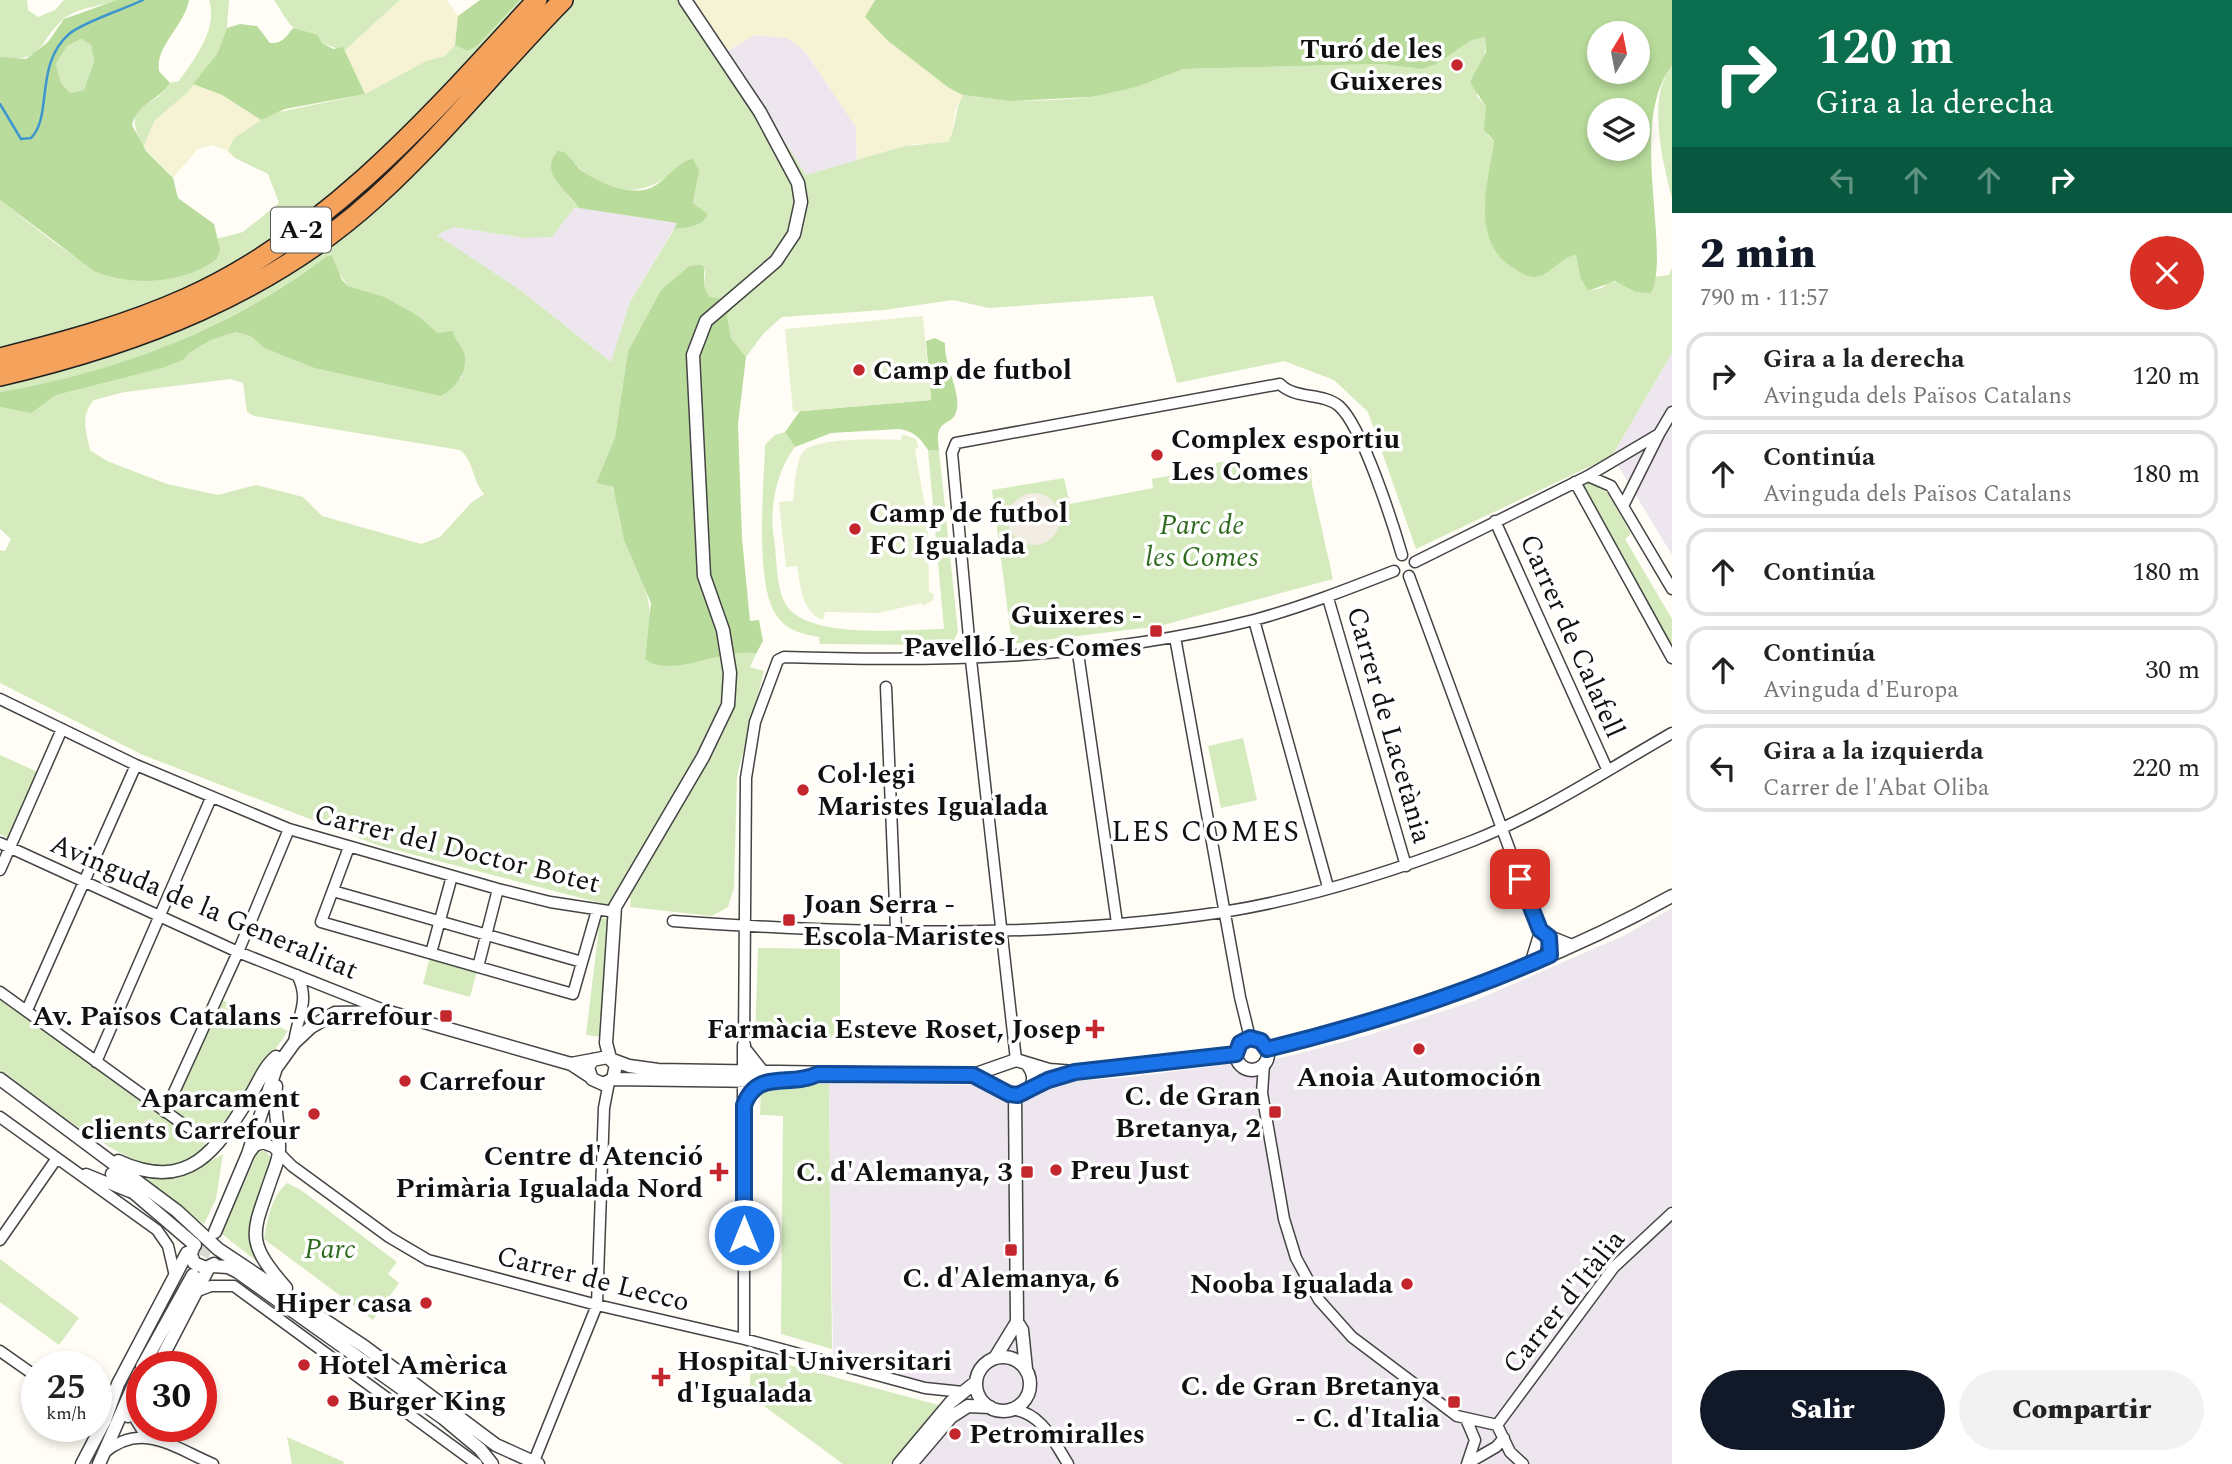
<!DOCTYPE html>
<html lang="es">
<meta charset="utf-8">
<style>
:root{--surface:#fff;--page:#f2f2f2;--text:#222;--muted:#767676;--line:#e0e0e0;--accent:#111827}
body{margin:0;font-family:Spectral,serif;background:var(--page);color:var(--text);height:100vh;display:flex;flex-direction:column;font-size:26px;white-space:nowrap}
*{box-sizing:border-box;margin:0}
p{font-size:23px;color:var(--muted)}
.icon{flex:none;width:38px;height:38px;fill:none;stroke:currentColor;stroke-width:2;stroke-linecap:round;stroke-linejoin:round}
.map{position:relative;flex:1;overflow:hidden}
.panel{display:flex;flex-direction:column;background:var(--surface);width:560px}
.panel>*{flex:none}
.banner{background:#0b6e4f;color:#fff;overflow:hidden}
.needle{width:46px;rotate:10deg}
.fabs{position:absolute;left:1587px;top:21px;display:grid;gap:14px}
.fabs a{display:grid;place-items:center;width:63px;height:63px;border-radius:50%;background:var(--surface);box-shadow:0 4px 10px #0003;font-size:35px}
.speed{position:absolute;left:21px;top:1351px;display:flex;gap:14px;font-size:35px;font-weight:700;text-align:center}
.speed>*{display:grid;place-content:center;width:91px;height:91px;border-radius:50%;background:var(--surface);box-shadow:0 4px 10px #0003;line-height:1}
.speed small{font-size:18px;font-weight:400}
.speed .limit{border:10px solid #d22;background:#fff;color:#111}
.pin{position:absolute;display:grid;place-items:center;width:60px;height:60px;color:#fff;margin:-30px;border-radius:14px;box-shadow:0 4px 10px #0006}
.me{position:absolute;width:77px;margin:-38px;rotate:0deg;stroke-linejoin:round;filter:drop-shadow(0 0 5px #0008)}
.turn{display:flex;align-items:center;gap:24px;height:147px;padding:0 28px;font-size:32px}
.turn .icon{width:91px;height:91px;stroke-width:2.5}
.turn b{display:block;font-size:49px;line-height:60px}
.lanes{display:flex;align-items:center;height:66px;padding:0 28px;background:#0003;justify-content:center;gap:35px;direction:ltr}
.lanes .off{opacity:.35}
.round{display:grid;place-items:center;flex:none;width:74px;height:74px;border-radius:37px;background:var(--page)}
.summary{display:flex;align-items:center;justify-content:space-between;height:119px;padding:0 28px}
h1{font-size:42px;font-weight:800;line-height:52px;color:var(--accent)}
.button{display:flex;gap:14px;margin-top:auto;padding:14px 28px}
.button a{flex:1;height:80px;border-radius:42px;background:var(--accent);color:#fff;font-size:28px;font-weight:800;line-height:80px;text-align:center}
.button a+a{background:var(--page);color:var(--text)}
ul{padding:0;list-style:none}
li{display:flex;align-items:center;gap:21px;height:88px;margin:0 14px 10px;padding:0 14px;border:4px solid var(--line);border-radius:21px}
li div{flex:1}
li b{display:block;font-size:26px}
li em{font-style:normal}
main{display:flex;flex:1;min-height:0}
.map>svg:first-child{display:block}
.industrial{fill:#eee6ef}
.farmland{fill:#f6f3d4}
.green{fill:#d5ebbd;fill-rule:evenodd}
.forest{fill:#b9dc9c;fill-rule:evenodd}
.pitch{fill:#e6f2cf}
.plaza{fill:#f1ede2}
.lines{fill:none;stroke-linecap:round;stroke-linejoin:round}
.stream{stroke:#3f96cf;stroke-width:2.5}
.tertiary-tunnel{stroke:#dbdad3;stroke-width:12;stroke-dasharray:12 6;stroke-linecap:butt}
.minor-casing{stroke:#444;stroke-width:13}
.tertiary-casing{stroke:#444;stroke-width:15}
.motorway-casing{stroke:#222;stroke-width:22}
.minor{stroke:#fff;stroke-width:10}
.tertiary{stroke:#fff;stroke-width:12}
.motorway{stroke:#f5a25d;stroke-width:19}
.route-casing{stroke:#114b97;stroke-width:18}
.route{stroke:#1a73e8;stroke-width:12}
.poi-dot{fill:#c4262e;stroke:#fff;stroke-width:2.5}
.labels{text-anchor:middle;dominant-baseline:central;stroke-width:7;stroke-linejoin:round;paint-order:stroke}
.shield{fill:#fff;stroke:#585858;stroke-width:2}
.shield-label{font-size:26px;font-weight:bold;fill:#111}
.poi-label{font-size:28px;font-weight:bold;fill:#111;stroke:#fff;text-anchor:end}
.park-label{font-size:28px;font-style:italic;fill:#2f6b1f;stroke:#fff}
.street-label{font-size:28px;fill:#111;stroke:#fff}
.neighbourhood-label{font-size:30px;letter-spacing:2px;fill:#111;stroke:#fff}
</style>
<main>
<div class="map">
<svg width="1672" height="1464" viewBox="0 0 1672 1464">
<rect width="100%" height="100%" fill="#fffdf5"/>
<path class="industrial" d="M755 35 787 38 805 51 856 127 857 162 806 175 727 51Z
M574 207 677 223 630 302 611 362 520 290 436 235 454 227 524 238Z
M1672 353V555L1612 456Z
M1672 908V1464H919L958 1415 966 1399 953 1390 833 1357 829 1084 1021 1085 1131 1077 1285 1057 1369 1035 1474 1001 1625 935Z"/>
<path class="farmland" d="M400 0H447L458 16 455 45 445 56 426 61 365 94 344 51Z
M694 0H875L872 3 899 49 949 88 963 95 955 111 952 135 948 142 941 144H914L857 162 856 127 805 51 787 38 755 35 727 51 694 6Z
M193 84 222 95 261 120 234 138 228 151 212 145 198 149 173 178 143 147 155 120Z"/>
<path class="green" d="M0 0H27L28 10 38 17 55 10 64 0H117C101 7 79 7 65 18 38 40 44 65 0 57Z
M209 0H229L227 28 217 54 188 92 155 120 143 147C119 97 152 114 170 83L179 81C195 58 218 30 209 0Z
M274 0H400L344 51 322 43 318 35C291 35 287 19 274 0Z
M520 0H694V6L727 51 806 175 905 146 948 142C957 127 954 110 963 95 1005 102 1049 102 1091 97L1183 69 1382 64 1422 69 1470 41 1485 37C1488 46 1479 82 1477 96L1486 107 1488 136 1494 141C1486 192 1470 252 1531 277L1568 255H1576L1580 277 1588 291 1602 288 1608 283 1669 275 1672 268V353L1612 456 1416 549 1368 412 1334 380 1284 361 1177 383 1153 296 989 308 953 300 884 310 782 317 763 334 746 357 731 338 727 315 738 302 709 297 704 286 705 271 689 266 661 290 628 351 615 437 596 483 612 487C618 504 619 524 625 541 643 591 657 593 646 651 654 655 667 664 676 664 701 664 733 648 756 654L750 667 764 671 737 776 734 888 728 907 712 916 630 907 631 898 612 906 380 846 143 755 0 683V550L5 551 11 539 0 529V407L31 412 55 395 163 368 183 360 189 353 211 340 236 332 252 337 264 348 314 368 440 396 462 377 464 357 453 332 438 333 417 315 385 297 348 286 327 256C233 327 117 373 0 392V200C55 241 101 293 176 276 197 272 207 267 220 249L216 239 243 232 279 203 268 174 235 158 228 151 234 138 270 114 365 94 426 61 445 56 455 45 467 51 477 46ZM569 156C597 196 648 203 680 164L698 174 693 203 708 214 697 225 674 229 630 302 611 362 520 290 437 235 454 227 524 238 552 237 574 208H579L555 180ZM231 379 243 383 247 412 254 416 460 450C474 461 472 480 484 494L471 503 440 537 421 544 322 516 303 497 256 485 218 495 167 484 107 461 90 450C86 431 80 416 94 400L125 392Z
M81 39 91 45 94 61 84 90 70 93 61 83 56 64 67 46Z
M1672 66V198C1663 163 1646 97 1672 66Z
M785 432 795 447C776 471 769 509 774 539 777 558 776 587 785 603 806 641 906 629 944 629L928 450H939L958 632 954 640 945 645 820 644 819 637C803 634 787 631 777 616 754 584 764 486 765 445L775 435Z
M1241 459 1245 479 1311 467 1312 485 1333 579 1160 626 1012 644 992 490 1064 478 1070 504 1153 488 1152 479 1216 467V463Z
M1589 482 1607 492 1631 534 1625 539 1672 619V648L1580 485Z
M1243 738 1257 800 1221 808 1208 746Z
M0 755 38 772 8 838 0 834Z
M600 918 610 919 601 1037 586 1035Z
M758 948 840 949V1038H755Z
M431 953 478 967 470 997 423 984Z
M0 1000 206 1144 204 1153C194 1157 179 1167 169 1168 123 1169 39 1097 0 1070Z
M222 1000 288 1031 229 1116 216 1128 188 1122 177 1114 176 1103Z
M769 1084H829L832 1349 781 1334 783 1116 760 1115 761 1088Z
M258 1151H266L273 1161 252 1243 259 1263 222 1234Z
M223 1154 216 1199 204 1224 139 1179V1176L164 1177 188 1174Z
M287 1183 301 1190 397 1262 388 1274 399 1283 373 1320 264 1239C268 1218 271 1197 287 1183Z
M0 1259 79 1318 59 1345 0 1302Z
M752 1355 942 1406 890 1464H843L749 1395Z
M287 1437 344 1462 343 1464H292Z"/>
<path class="forest" d="M117 0H189C184 27 155 46 159 71L170 83C160 100 137 103 132 125L146 151 173 178 178 198 214 224 220 249 217 259C183 284 133 287 94 271L0 200V57L26 59 48 42 64 19ZM81 39 91 45 94 61 84 90 70 93 61 83 56 64 67 46Z
M480 0H520L477 46 467 51 455 45 458 16Z
M875 0H1672V66C1627 121 1672 253 1651 293L1636 292 1615 281 1588 291 1580 277 1576 255C1560 256 1552 276 1534 277 1527 277 1521 273 1515 269 1469 243 1488 182 1494 141L1484 130 1486 107 1470 82 1486 52 1485 37 1470 41 1436 64 1422 69 1381 64 1183 69 1136 87 1091 97 1010 101 963 95 949 88 887 40 865 17ZM1600 33H1638V72H1600ZM1600 110H1638V149H1600Z
M240 24 257 26 270 43C282 44 286 37 293 28L318 35 322 43 333 49 343 47 365 94 285 109 261 120 222 95 193 84 217 54 227 28Z
M558 151C570 152 573 164 582 171 599 183 623 193 643 190 665 187 673 162 693 159L699 170 693 203 708 214C701 228 688 227 674 229L677 223 579 208C569 192 537 173 558 151Z
M327 256H332L342 280 348 286 385 297 417 315 438 333 453 331C455 340 461 345 464 352 469 371 456 389 440 396L314 368 264 348 252 337 236 332 211 340 189 353 183 360 163 368 56 395 31 413 0 407V392C117 372 233 328 327 256Z
M701 265 704 267V286L709 297 739 301 727 315 731 338 746 357 738 424 742 538 750 621 759 620 763 641 756 654C726 646 671 680 645 659L651 603 624 540 613 487 596 483 615 437 628 351 661 290 689 266Z
M935 338 945 343C944 364 960 390 957 408 954 430 933 414 939 450H928C920 438 914 431 899 429L831 433 795 447 785 432 800 411 931 400 926 341Z"/>
<path class="pitch" d="M923 316 931 400 793 412 785 329Z
M902 434 916 439 919 448 915 449 928 524 929 592 934 594 933 600 923 606 922 603 878 613 825 612 823 620C801 611 801 587 797 566L786 567 779 502 793 501C794 490 796 460 803 452 815 437 882 439 901 440Z"/>
<path class="plaza" d="M1008 519a26 26 0 1 1 52 0a26 26 0 1 1-52 0Z"/>
<g class="lines">
<path class="stream" d="M0 104 21 139 31 138C53 116 34 65 69 34 83 22 125 9 143 0"/>
<path class="tertiary-tunnel" d="M194 1272 215 1232"/>
<g class="minor-casing">
<path id="minor" d="M1588 476 1611 486 1672 589
M1575 482 1672 658
M1623 506 1659 434
M1495 521 1607 769
M1415 562 1588 476 1659 434 1672 412
M1409 576 1540 932 1530 964
M1328 598 1406 866
M1254 620 1328 887
M1175 637 1240 997 1250 1038
M1078 653 1117 923
M886 687 896 929
M0 699 136 765 289 829 498 889 550 902 615 912
M0 843 238 952 389 1012
M349 847 321 922 573 994 597 910
M0 870 62 729
M333 891 582 962
M673 921C854 934 1043 939 1223 912 1305 899 1394 871 1472 841 1541 814 1607 770 1672 733
M1540 932 1572 945
M431 953 452 876
M478 967 498 889
M0 992 180 1122 198 1133 222 1137
M27 1010 136 765
M294 1043C297 1016 311 1001 297 975
M744 1045 746 778 755 722 778 660 784 657C942 662 1099 659 1254 620 1302 607 1348 589 1394 571
M1016 1060 971 660 952 453 956 443 1280 384C1296 400 1322 392 1339 406 1362 426 1393 524 1402 555
M96 1062 211 798
M1264 1064 1262 1093 1284 1219 1296 1258 1319 1300 1352 1337 1457 1416 1497 1425 1510 1452 1523 1464
M744 1106V1339
M165 1112 238 952 289 829
M0 1117 157 1230 168 1246 175 1276
M249 1154 255 1146 263 1143 273 1147 292 1166 389 1237 428 1260 597 1305 744 1339 925 1388 963 1392
M86 1174 130 1192
M0 1240 57 1158
M195 1292 211 1286H234L477 1464
M0 1351 37 1377
M137 1404 136 1420 146 1436
M1011 1409C1042 1413 1053 1440 1068 1464
M1466 1419 1475 1440 1467 1464
M1497 1425 1614 1267 1672 1213
M104 1453C142 1421 173 1447 213 1464
M534 1461 597 1305 604 1108 609 1082
M1470 1462 1496 1447 1504 1438"/>
</g>
<g class="tertiary-casing">
<path id="tertiary" d="M1236 1054a16 16 0 1 1 32 0a16 16 0 1 1-32 0Z
M1267 1049C1408 1014 1544 967 1672 896
M746 1051 761 1070
M610 1058 606 1043 615 907 703 757 728 705 730 673 723 630 704 576 693 355 706 321 776 261 794 234 801 202 798 183 760 112 685 0
M613 1060 629 1066 658 1070 973 1075 1016 1060 1049 1070 1075 1072 1236 1054
M571 1064 608 1057 616 1065 613 1079 603 1084 592 1079 588 1068 592 1060
M973 1075C989 1081 1021 1110 1032 1084 1035 1076 1032 1070 1027 1064
M0 1079 177 1211 218 1249 365 1347 496 1445 538 1464
M613 1079 763 1081 808 1079 818 1074
M276 1086C273 1111 280 1128 279 1150 279 1159 275 1168 272 1176 253 1233 243 1239 286 1288
M1030 1088 1068 1074
M744 1106V1045
M118 1161C190 1194 217 1149 252 1093 259 1081 265 1066 276 1057
M112 1174 195 1245
M215 1232 248 1154 276 1068 294 1043 311 1027 335 1013 389 1012 571 1064 591 1077
M194 1245 191 1254 194 1263 206 1268 214 1264
M212 1266 228 1267 238 1272 443 1418 480 1449 492 1464
M1017 1322 1022 1330 1026 1369
M976 1384a27 27 0 1 1 54 0a27 27 0 1 1-54 0Z
M995 1358 1017 1322 1015 1095
M142 1367 193 1275
M157 1367 209 1267
M128 1416 142 1395
M82 1464 105 1420 118 1384 187 1253 192 1251
M99 1464 139 1373
M899 1464 951 1402 976 1382
M911 1464 951 1417 968 1406 990 1407"/>
</g>
<g class="motorway-casing">
<path id="motorway" d="M0 358C64 342 127 325 187 298 329 234 434 112 537 0
M0 376C137 344 270 294 376 197 443 136 499 65 563 0"/>
</g>
<use href="#minor" class="minor"/>
<use href="#tertiary" class="tertiary"/>
<use href="#motorway" class="motorway"/>
</g>
<g class="lines">
<g class="route-casing">
<path id="route" d="M744 1235V1105C758 1068 789 1088 818 1074L973 1075 1009 1094 1018 1095 1048 1080 1075 1072 1236 1054 1240 1043 1250 1038 1261 1041 1267 1049C1365 1025 1459 996 1550 955L1549 937 1540 930 1520 879"/>
</g>
<use href="#route" class="route"/>
</g>
<g class="poi-dot">
<circle cx="1457" cy="65" r="7"/>
<circle cx="859" cy="370" r="7"/>
<circle cx="1157" cy="455" r="7"/>
<circle cx="855" cy="529" r="7"/>
<rect x="1149" y="624" width="14" height="14" rx="3.5"/>
<circle cx="803" cy="790" r="7"/>
<rect x="782" y="913" width="14" height="14" rx="3.5"/>
<rect x="439" y="1009" width="14" height="14" rx="3.5"/>
<path d="M1091.5 1018.5h7v7h7v7h-7v7h-7v-7h-7v-7h7z"/>
<circle cx="1419" cy="1049" r="7"/>
<circle cx="405" cy="1081" r="7"/>
<rect x="1268" y="1105" width="14" height="14" rx="3.5"/>
<circle cx="314" cy="1114" r="7"/>
<circle cx="1056" cy="1170" r="7"/>
<path d="M715.5 1161.5h7v7h7v7h-7v7h-7v-7h-7v-7h7z"/>
<rect x="1020" y="1165" width="14" height="14" rx="3.5"/>
<rect x="1004" y="1243" width="14" height="14" rx="3.5"/>
<circle cx="1407" cy="1284" r="7"/>
<circle cx="426" cy="1303" r="7"/>
<circle cx="304" cy="1365" r="7"/>
<path d="M657.5 1366.5h7v7h7v7h-7v7h-7v-7h-7v-7h7z"/>
<circle cx="333" cy="1401" r="7"/>
<rect x="1447" y="1395" width="14" height="14" rx="3.5"/>
<circle cx="955" cy="1434" r="7"/>
</g>
<g class="labels">
<rect class="shield" x="271" y="207.5" width="60" height="45" rx="5"/>
<g class="shield-label">
<text x="301" y="230">A-2</text>
</g>
<g class="poi-label">
<text x="1443" y="49">Turó de les<tspan x="1443" dy="32">Guixeres</tspan></text>
<text x="873" y="370" text-anchor="start">Camp de futbol</text>
<text x="1171" y="439" text-anchor="start">Complex esportiu<tspan x="1171" dy="32">Les Comes</tspan></text>
<text x="869" y="513" text-anchor="start">Camp de futbol<tspan x="869" dy="32">FC Igualada</tspan></text>
<text x="1142" y="615">Guixeres -<tspan x="1142" dy="32">Pavelló Les Comes</tspan></text>
<text x="817" y="774" text-anchor="start">Col·legi<tspan x="817" dy="32">Maristes Igualada</tspan></text>
<text x="803" y="904" text-anchor="start">Joan Serra -<tspan x="803" dy="32">Escola Maristes</tspan></text>
<text x="432" y="1016">Av. Països Catalans - Carrefour</text>
<text x="1081" y="1029">Farmàcia Esteve Roset, Josep</text>
<text x="1419" y="1077" text-anchor="middle">Anoia Automoción</text>
<text x="419" y="1081" text-anchor="start">Carrefour</text>
<text x="1261" y="1096">C. de Gran<tspan x="1261" dy="32">Bretanya, 2</tspan></text>
<text x="300" y="1098">Aparcament<tspan x="300" dy="32">clients Carrefour</tspan></text>
<text x="703" y="1156">Centre d'Atenció<tspan x="703" dy="32">Primària Igualada Nord</tspan></text>
<text x="1070" y="1170" text-anchor="start">Preu Just</text>
<text x="1013" y="1172">C. d'Alemanya, 3</text>
<text x="1011" y="1278" text-anchor="middle">C. d'Alemanya, 6</text>
<text x="1393" y="1284">Nooba Igualada</text>
<text x="412" y="1303">Hiper casa</text>
<text x="677" y="1361" text-anchor="start">Hospital Universitari<tspan x="677" dy="32">d'Igualada</tspan></text>
<text x="318" y="1365" text-anchor="start">Hotel Amèrica</text>
<text x="1440" y="1386">C. de Gran Bretanya<tspan x="1440" dy="32">- C. d'Italia</tspan></text>
<text x="347" y="1401" text-anchor="start">Burger King</text>
<text x="969" y="1434" text-anchor="start">Petromiralles</text>
</g>
<g class="park-label">
<text x="1202" y="525">Parc de<tspan x="1202" dy="32">les Comes</tspan></text>
<text x="330" y="1249">Parc</text>
</g>
<g class="street-label">
<text transform="translate(1572 636) rotate(66)">Carrer de Calafell</text>
<text transform="translate(1389 725) rotate(74)">Carrer de Lacetània</text>
<text transform="translate(457 849) rotate(14)">Carrer del Doctor Botet</text>
<text transform="translate(204 907) rotate(23)">Avinguda de la Generalitat</text>
<text transform="translate(593 1279) rotate(14)">Carrer de Lecco</text>
<text transform="translate(1564 1302) rotate(-51)">Carrer d'Itàlia</text>
</g>
<g class="neighbourhood-label">
<text x="1206" y="832">LES COMES</text>
</g>
</g>
</svg>
<div class="fabs">
<a><svg class="needle" viewBox="-14 -14 28 28"><path d="M0-13l5 13h-10z" fill="#e53935"/><path d="M0 13l5-13h-10z" fill="#767676"/></svg></a>
<a><svg class="icon" aria-label="layers" viewBox="0 0 24 24"><path d="M12 4l9 5-9 5-9-5zM3 14l9 5 9-5"/></svg></a>
</div>
<div class="speed"><div>25<small>km/h</small></div><div class="limit">30</div></div>
<div class="pin" style="left:1520px;top:879px;background:#d93025"><svg class="icon" aria-label="arrive" viewBox="0 0 24 24"><path d="M6 21V4h12l-3 4 3 4H6"/></svg></div>
<svg class="me" style="left:744px;top:1235px" viewBox="-20 -20 40 40"><circle r="17" fill="#1a73e8" stroke="#fff" stroke-width="3"/><path d="M0-11L8 9 0 5-8 9z" fill="#fff"/></svg>
</div>
<section class="panel">
<div class="banner">
<div class="turn"><svg class="icon" aria-label="right" viewBox="0 0 24 24"><path d="M7 20v-9h11M14 6l5 5-5 5"/></svg><div><b>120 m</b>Gira a la derecha</div></div>
<div class="lanes"><svg class="icon off" aria-label="left" viewBox="0 0 24 24"><path d="M17 20v-9H6M10 6l-5 5 5 5"/></svg><svg class="icon off" aria-label="ahead" viewBox="0 0 24 24"><path d="M12 20V5M6 11l6-6 6 6"/></svg><svg class="icon off" aria-label="ahead" viewBox="0 0 24 24"><path d="M12 20V5M6 11l6-6 6 6"/></svg><svg class="icon" aria-label="right" viewBox="0 0 24 24"><path d="M7 20v-9h11M14 6l5 5-5 5"/></svg></div>
</div>
<div class="summary"><div><h1>2 min</h1><p>790 m · 11:57</p></div><a class="round" style="background:#d93025;color:#fff"><svg class="icon" aria-label="close" viewBox="0 0 24 24"><path d="M6 6l12 12M18 6L6 18"/></svg></a></div>
<ul>
<li><svg class="icon" aria-label="right" viewBox="0 0 24 24"><path d="M7 20v-9h11M14 6l5 5-5 5"/></svg><div><b>Gira a la derecha</b><p>Avinguda dels Països Catalans</p></div><em>120 m</em></li>
<li><svg class="icon" aria-label="ahead" viewBox="0 0 24 24"><path d="M12 20V5M6 11l6-6 6 6"/></svg><div><b>Continúa</b><p>Avinguda dels Països Catalans</p></div><em>180 m</em></li>
<li><svg class="icon" aria-label="ahead" viewBox="0 0 24 24"><path d="M12 20V5M6 11l6-6 6 6"/></svg><div><b>Continúa</b></div><em>180 m</em></li>
<li><svg class="icon" aria-label="ahead" viewBox="0 0 24 24"><path d="M12 20V5M6 11l6-6 6 6"/></svg><div><b>Continúa</b><p>Avinguda d'Europa</p></div><em>30 m</em></li>
<li><svg class="icon" aria-label="left" viewBox="0 0 24 24"><path d="M17 20v-9H6M10 6l-5 5 5 5"/></svg><div><b>Gira a la izquierda</b><p>Carrer de l'Abat Oliba</p></div><em>220 m</em></li>
</ul>
<div class="button"><a>Salir</a><a>Compartir</a></div>
</section>
</main>
